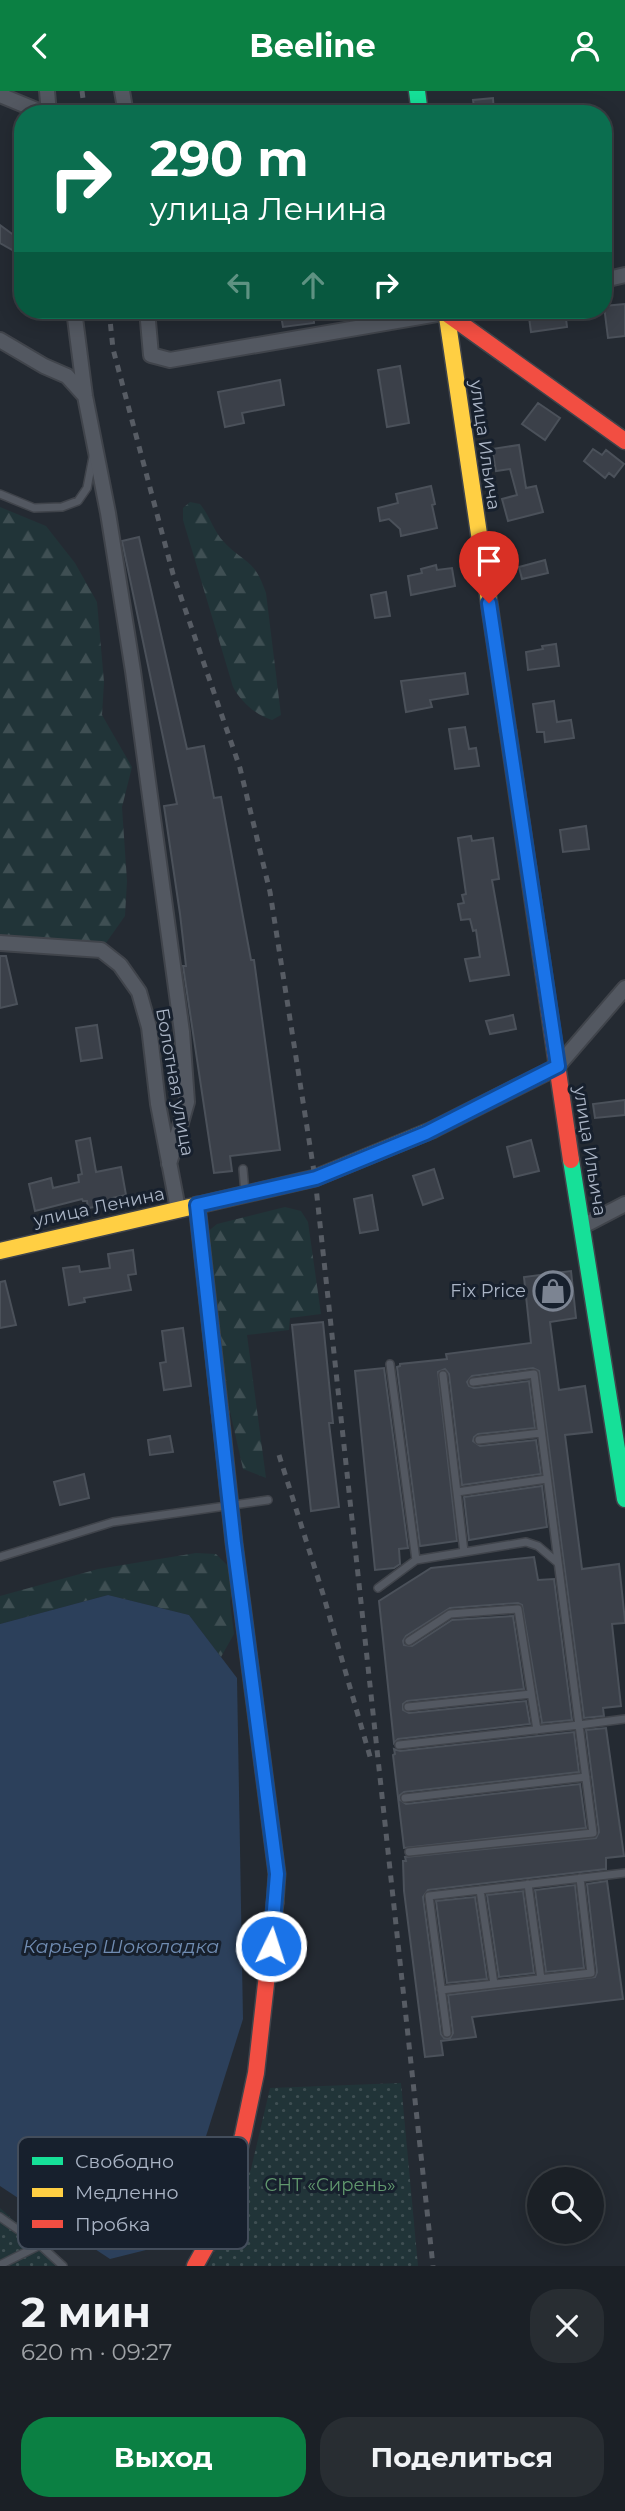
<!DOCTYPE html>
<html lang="ru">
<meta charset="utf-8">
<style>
:root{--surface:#1b2026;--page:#282d32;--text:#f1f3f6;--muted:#a0a3a7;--line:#393e43;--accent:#0b8043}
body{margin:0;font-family:Montserrat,sans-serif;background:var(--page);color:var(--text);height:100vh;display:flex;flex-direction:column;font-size:26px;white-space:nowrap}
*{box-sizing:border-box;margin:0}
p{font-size:23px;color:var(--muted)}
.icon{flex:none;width:38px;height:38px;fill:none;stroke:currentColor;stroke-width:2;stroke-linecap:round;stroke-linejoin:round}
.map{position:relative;height:2175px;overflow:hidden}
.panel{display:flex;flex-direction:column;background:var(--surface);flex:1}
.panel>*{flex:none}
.guide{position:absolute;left:14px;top:14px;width:598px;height:214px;border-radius:28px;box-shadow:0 4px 18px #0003,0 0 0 2px var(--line);background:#0b6e4f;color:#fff;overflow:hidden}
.tools{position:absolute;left:527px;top:2076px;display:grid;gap:14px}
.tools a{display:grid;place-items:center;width:77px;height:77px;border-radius:50%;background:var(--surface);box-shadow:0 4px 18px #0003,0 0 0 2px var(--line);font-size:35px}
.pin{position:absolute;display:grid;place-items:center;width:60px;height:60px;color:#fff;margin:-72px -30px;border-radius:50% 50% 50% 0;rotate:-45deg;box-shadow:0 0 7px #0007}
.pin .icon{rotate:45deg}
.me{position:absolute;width:77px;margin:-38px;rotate:4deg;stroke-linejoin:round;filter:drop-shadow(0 0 5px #0008)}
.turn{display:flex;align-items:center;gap:24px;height:147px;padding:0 21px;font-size:32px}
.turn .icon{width:91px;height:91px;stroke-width:2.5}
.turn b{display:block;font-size:49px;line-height:60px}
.lanes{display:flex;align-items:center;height:66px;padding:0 21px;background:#0003;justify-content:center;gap:35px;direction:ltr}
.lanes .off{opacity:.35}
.round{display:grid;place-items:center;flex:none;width:74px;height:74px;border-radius:28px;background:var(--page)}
.head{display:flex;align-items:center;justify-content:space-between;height:119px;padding:0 21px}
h1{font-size:42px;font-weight:700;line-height:52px}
.action{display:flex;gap:14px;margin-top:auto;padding:14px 21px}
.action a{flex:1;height:80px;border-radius:28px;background:var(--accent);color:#fff;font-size:28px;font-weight:700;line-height:80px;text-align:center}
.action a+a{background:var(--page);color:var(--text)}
header{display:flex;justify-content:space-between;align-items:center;height:91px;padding:0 21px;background:var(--accent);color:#fff;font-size:32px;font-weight:700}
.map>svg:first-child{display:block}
.forest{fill:url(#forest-firs)}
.garden{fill:url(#garden-dots)}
.water{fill:#2c405b}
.building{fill:#3b4049;stroke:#4b515a;stroke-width:2}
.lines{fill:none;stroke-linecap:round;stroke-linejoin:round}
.lane-casing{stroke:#40444b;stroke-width:10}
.street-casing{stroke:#40444b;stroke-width:18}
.fast-casing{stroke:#40444b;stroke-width:19}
.slow-casing{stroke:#40444b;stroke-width:19}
.jam-casing{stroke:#40444b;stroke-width:19}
.lane{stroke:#535861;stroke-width:7}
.street{stroke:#535861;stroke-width:14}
.fast{stroke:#16e098;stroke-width:16}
.slow{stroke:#ffcf43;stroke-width:16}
.jam{stroke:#f24e42;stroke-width:16}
.rail{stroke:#575c64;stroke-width:5;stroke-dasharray:7 7;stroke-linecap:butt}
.route-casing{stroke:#114b97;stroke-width:18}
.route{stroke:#1a73e8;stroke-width:12}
.labels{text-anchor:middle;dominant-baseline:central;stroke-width:6;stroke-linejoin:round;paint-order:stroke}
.street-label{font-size:18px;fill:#abb5c6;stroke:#17202d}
.poi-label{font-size:18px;fill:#abb5c6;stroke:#17202d;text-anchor:end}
.park-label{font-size:18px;fill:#61986e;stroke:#17202d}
.water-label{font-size:19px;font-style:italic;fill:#708cb2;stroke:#17202d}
.key{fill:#17202d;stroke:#434d5b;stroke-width:2}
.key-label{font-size:19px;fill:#abb5c6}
</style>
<header><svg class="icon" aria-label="back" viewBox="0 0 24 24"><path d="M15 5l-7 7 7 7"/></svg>Beeline<svg class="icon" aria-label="person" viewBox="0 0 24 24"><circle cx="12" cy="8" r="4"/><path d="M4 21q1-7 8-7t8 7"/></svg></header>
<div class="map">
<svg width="625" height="2175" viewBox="0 0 625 2175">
<defs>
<pattern id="forest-firs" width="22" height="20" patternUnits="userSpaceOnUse" patternTransform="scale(1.75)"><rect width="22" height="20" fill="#213438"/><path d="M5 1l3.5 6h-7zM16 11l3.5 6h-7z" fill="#3f4f53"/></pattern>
<pattern id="garden-dots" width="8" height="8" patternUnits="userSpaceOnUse" patternTransform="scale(1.75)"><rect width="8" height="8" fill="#213438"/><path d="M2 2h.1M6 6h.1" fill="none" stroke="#3f4f53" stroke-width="1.8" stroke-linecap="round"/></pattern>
</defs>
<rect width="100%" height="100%" fill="#242a32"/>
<path class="forest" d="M190 411 200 413C210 425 214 441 224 451 246 474 254 467 266 502L281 624 272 629C256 624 241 611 233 596L183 429V417Z
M0 416 46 435 75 472 97 511 104 591 102 624 132 676 122 716 127 790 125 825 101 859 0 852Z
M285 1116 301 1120 308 1131 321 1223 290 1227 289 1239 247 1244 266 1387 243 1378 229 1316 206 1142 217 1133Z
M196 1462 216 1463 228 1475 233 1495 230 1511 234 1543 221 1566 189 1524 108 1504 0 1533V1505L98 1478Z"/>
<path class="garden" d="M401 1992 418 2175H208L251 2078 270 1997Z
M0 2117 65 2175H0Z"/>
<path class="water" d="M108 1504 189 1524 237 1587 243 1928 190 2096 154 2157 110 2168 0 2095V1533Z"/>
<path class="building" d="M493 7 494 23H475L473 9Z
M0 134 15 145 23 143V165L0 152Z
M625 213V245L608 247 604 215Z
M280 219H313L314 232 283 236Z
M528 219H565L567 236 531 241Z
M400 275 409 332 387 336 378 279Z
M280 289 284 314 242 322 244 332 225 336 218 301Z
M538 312 560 327 545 349 522 333Z
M519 354 526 397 536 395 543 421 508 430 502 408 517 404 510 378 496 380 492 358Z
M593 358 602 364 606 359 624 373 614 386 609 382 605 387 584 370Z
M431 395 435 413 432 414 437 437 401 445 400 438 389 428 380 430 378 417 398 412 396 403Z
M139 446 187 658 204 655 214 707 221 706 251 869H254L280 1059 230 1065 232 1080 214 1082 183 875H186L180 823 164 715 177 713 122 450Z
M545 469 548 482 522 488 519 476Z
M436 474 437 479 452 477 455 495 411 504 408 485 422 482 421 478Z
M386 501 390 525 375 527 371 504Z
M556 553 559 575 528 579 526 561 543 558 542 555Z
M465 582 468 603 430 609 432 616 406 621 401 590Z
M554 610 557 631 571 629 574 647 545 651 544 641H537L533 613Z
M465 636 469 658 476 657 479 675 455 678 449 638Z
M586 735 589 758 563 761 560 739Z
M471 745 472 750 493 747 499 788 492 789 509 884 470 890 465 868 480 866 476 839 473 840 470 828 461 829 458 813 464 812 462 804 466 803 458 747Z
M0 865H6L17 913 0 917Z
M513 924 516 938 490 943 486 930Z
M97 934 102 967 81 970 76 937Z
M625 1009V1024L595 1027 593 1013Z
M90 1047 96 1081 121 1076 126 1104 112 1107 113 1113 88 1117 87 1110H83L82 1108 35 1120 29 1093 51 1087 53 1097 79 1091 78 1084 82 1083 76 1050Z
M531 1049 539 1080 514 1086 507 1056Z
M434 1078 443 1107 423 1114 413 1085Z
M372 1104 378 1139 360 1142 354 1108Z
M133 1159 136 1183 128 1184 131 1199 84 1207 85 1211 69 1214 63 1177 79 1175 80 1181 110 1177 108 1163Z
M571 1180 576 1227 550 1231 559 1299 585 1295 592 1341 565 1344 582 1478 619 1473 625 1530V1532L612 1533 621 1615 603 1617 604 1625 584 1627 539 1280 533 1277 472 1285 467 1291 469 1295 474 1297 529 1290 535 1337 478 1343 474 1346 473 1350 480 1355 536 1349 541 1383 462 1394 449 1283 445 1278 438 1281 457 1450 420 1455 397 1276 400 1275V1273L447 1268 446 1263 531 1252 524 1186Z
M5 1190 16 1234 0 1237V1191Z
M323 1231 333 1332H329L339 1416 311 1420 292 1234Z
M183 1237 191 1295 164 1299 160 1272 166 1271 162 1240Z
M384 1277 408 1457 399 1458 400 1473 394 1477 375 1479 355 1280Z
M170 1345 173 1361 150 1364 148 1349Z
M84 1383 89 1407 60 1414 54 1391Z
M542 1395 547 1436 469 1449 464 1406Z
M534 1466 538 1489 554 1488 572 1629 542 1632 522 1514 518 1512 450 1517 406 1545 403 1550 404 1554 412 1555 452 1529 513 1525 524 1598 407 1610 403 1613V1619L409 1622 526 1610 530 1633 398 1648 394 1652 379 1510 431 1477Z
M606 1637 624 1765 606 1767V1778L428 1799 423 1806 441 1943 444 1947H450L453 1942 448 1904 595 1886 597 1881 587 1793 607 1790 623 1908 472 1926 476 1946 441 1950 443 1964 425 1966 404 1800 403 1770H406L405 1766 596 1747 599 1741 586 1639Z
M574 1641 579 1681 404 1701 400 1704 399 1708 406 1713 580 1693 586 1737 404 1757 393 1664 395 1663 394 1658 400 1660Z
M575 1794 584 1877 546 1881 535 1799Z
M523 1800 534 1882 499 1886 487 1804Z
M475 1806 487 1888 447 1892 436 1810Z"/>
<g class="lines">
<g class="lane-casing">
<path id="lane" d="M0 403 34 417 62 416 78 410 87 397 93 366
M243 1078 245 1102
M390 1273 416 1469
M443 1284 464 1461
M473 1291 534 1283 579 1634 625 1628
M479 1349 541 1342
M457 1401 547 1388
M0 1466 113 1431 268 1409
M378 1497 416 1469 526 1451 538 1455 558 1472
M409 1550 450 1523 518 1518 537 1639
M408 1616 531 1603
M399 1654 579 1634 593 1742 409 1761
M405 1707 586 1686
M528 1793 541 1888
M480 1799 494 1893
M441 1899 591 1882 580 1787
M447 1942 429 1805 625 1782
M0 2126 40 2154 63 2175
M0 2174 40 2154"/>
</g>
<g class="street-casing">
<path id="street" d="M47 0 49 23
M122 0 126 23
M0 4 46 23
M604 189 625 184
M74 219 85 305 108 422 133 580 182 941 187 1011 169 1073
M147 219 151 264 170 269 461 219
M0 249 44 275 67 285 85 305
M0 852 101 859 120 874 139 901 149 936 158 1013 178 1118
M557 976 625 897
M583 1135 625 1113"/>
</g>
<g class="fast-casing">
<path id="fast" d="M417 0 420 23
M571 1069 625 1408
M220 1321 234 1452 277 1783 275 1812"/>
</g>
<g class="slow-casing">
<path id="slow" d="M446 219 508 640
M0 1160 315 1087 432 1039"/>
</g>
<g class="jam-casing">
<path id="jam" d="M446 222 625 350
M508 640 571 1069
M432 1039 557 976
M197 1114 220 1321
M195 2175 220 2130 243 2044 256 1982 275 1812"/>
</g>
<use href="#lane" class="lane"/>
<use href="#street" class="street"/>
<use href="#fast" class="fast"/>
<use href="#slow" class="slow"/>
<use href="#jam" class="jam"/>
<path class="rail" d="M82 0 85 23
M109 219 113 258 173 483 240 677 270 801 315 1087 433 2175
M279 1364 323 1503 371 1669"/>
</g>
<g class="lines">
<g class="route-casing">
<path id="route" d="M271 1855 277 1783 234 1452 197 1114 316 1087 426 1042 558 975 489 512"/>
</g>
<use href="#route" class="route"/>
</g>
<defs>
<g id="shop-ring" transform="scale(2.0125)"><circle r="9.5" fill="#17202d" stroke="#7c8492" stroke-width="1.5"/><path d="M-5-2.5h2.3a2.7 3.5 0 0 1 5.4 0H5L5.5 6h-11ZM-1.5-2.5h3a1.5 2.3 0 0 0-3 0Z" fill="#7c8492"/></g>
</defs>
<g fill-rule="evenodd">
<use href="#shop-ring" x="553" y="1200"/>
</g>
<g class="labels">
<g class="street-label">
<text transform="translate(485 354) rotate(82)">улица Ильича</text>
<text transform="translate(175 991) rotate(80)">Болотная улица</text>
<text transform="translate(590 1060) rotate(81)">улица Ильича</text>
<text transform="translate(99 1116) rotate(-12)">улица Ленина</text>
</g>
<g class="poi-label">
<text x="526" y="1200">Fix Price</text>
</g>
<g class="park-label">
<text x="330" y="2094">СНТ «Сирень»</text>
</g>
<g class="water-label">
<text x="121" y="1855">Карьер Шоколадка</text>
</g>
</g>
<rect x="18" y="2046" width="230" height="112" rx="10" class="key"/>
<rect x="32" y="2066" width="31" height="8" fill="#16e098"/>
<rect x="32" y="2097" width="31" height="9" fill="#ffcf43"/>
<rect x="32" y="2129" width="31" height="8" fill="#f24e42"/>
<g class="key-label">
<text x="75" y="2077">Свободно</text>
<text x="75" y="2108">Медленно</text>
<text x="75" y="2140">Пробка</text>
</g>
</svg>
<div class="tools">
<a><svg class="icon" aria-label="search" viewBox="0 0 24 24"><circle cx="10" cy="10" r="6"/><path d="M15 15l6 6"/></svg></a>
</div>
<div class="pin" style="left:489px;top:512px;background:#d93025"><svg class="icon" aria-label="arrive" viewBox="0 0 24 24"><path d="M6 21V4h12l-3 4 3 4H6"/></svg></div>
<svg class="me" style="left:271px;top:1855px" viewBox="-20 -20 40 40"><circle r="17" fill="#1a73e8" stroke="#fff" stroke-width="3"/><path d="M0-11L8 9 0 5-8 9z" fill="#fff"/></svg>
<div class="guide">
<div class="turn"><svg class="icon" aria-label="right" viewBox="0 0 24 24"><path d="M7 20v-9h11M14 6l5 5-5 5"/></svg><div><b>290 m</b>улица Ленина</div></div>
<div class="lanes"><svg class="icon off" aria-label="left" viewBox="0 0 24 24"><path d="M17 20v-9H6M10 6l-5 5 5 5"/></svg><svg class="icon off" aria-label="ahead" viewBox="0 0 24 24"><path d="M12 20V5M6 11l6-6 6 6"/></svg><svg class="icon" aria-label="right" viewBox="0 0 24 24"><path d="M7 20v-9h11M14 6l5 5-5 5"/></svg></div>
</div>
</div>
<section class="panel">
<div class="head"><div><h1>2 мин</h1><p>620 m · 09:27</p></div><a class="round"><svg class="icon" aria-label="close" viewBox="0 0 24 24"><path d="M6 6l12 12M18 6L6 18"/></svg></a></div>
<div class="action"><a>Выход</a><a>Поделиться</a></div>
</section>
